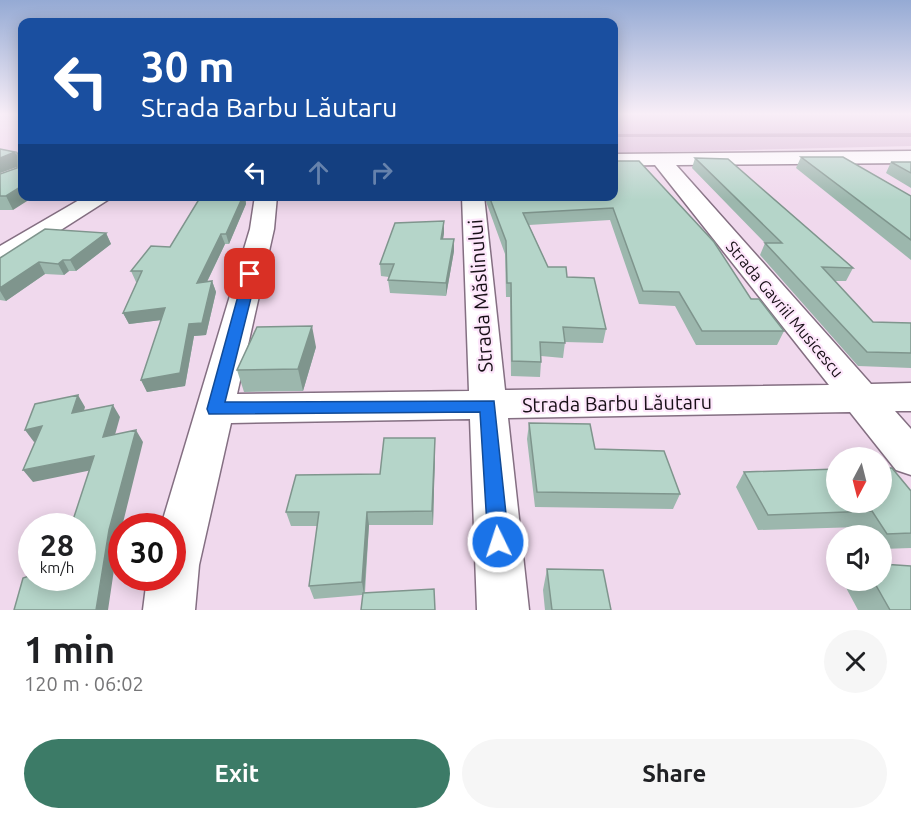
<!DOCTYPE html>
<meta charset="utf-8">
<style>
:root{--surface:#fff;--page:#f6f6f6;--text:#202124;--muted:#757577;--accent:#3c7b67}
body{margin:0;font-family:Ubuntu,sans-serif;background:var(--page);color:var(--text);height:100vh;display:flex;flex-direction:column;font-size:22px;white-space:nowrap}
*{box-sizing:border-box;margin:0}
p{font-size:20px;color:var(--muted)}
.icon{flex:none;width:33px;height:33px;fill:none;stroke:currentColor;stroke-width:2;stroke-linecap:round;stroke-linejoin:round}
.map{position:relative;height:610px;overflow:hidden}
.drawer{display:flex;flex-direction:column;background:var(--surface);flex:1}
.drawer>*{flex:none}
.top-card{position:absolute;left:18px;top:18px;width:600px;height:183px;border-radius:12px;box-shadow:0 3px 15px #0003;background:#1a4fa0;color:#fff;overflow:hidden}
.needle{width:39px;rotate:187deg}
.buttons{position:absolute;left:826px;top:447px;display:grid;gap:12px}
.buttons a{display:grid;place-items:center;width:66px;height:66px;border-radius:50%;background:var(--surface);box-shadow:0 3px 15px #0003;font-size:30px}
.speed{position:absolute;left:18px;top:513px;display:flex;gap:12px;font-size:30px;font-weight:700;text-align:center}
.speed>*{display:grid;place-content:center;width:78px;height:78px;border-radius:50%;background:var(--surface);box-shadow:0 3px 15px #0003;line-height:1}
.speed small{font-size:15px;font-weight:400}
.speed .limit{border:9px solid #d22;background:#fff;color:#111}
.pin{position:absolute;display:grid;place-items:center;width:51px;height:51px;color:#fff;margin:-26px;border-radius:12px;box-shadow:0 3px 9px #0006}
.me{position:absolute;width:66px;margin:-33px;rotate:356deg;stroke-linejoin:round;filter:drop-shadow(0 0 4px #0008)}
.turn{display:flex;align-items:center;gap:21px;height:126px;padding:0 24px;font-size:27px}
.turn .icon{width:78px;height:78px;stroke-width:2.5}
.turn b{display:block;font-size:42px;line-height:51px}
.lanes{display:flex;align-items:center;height:57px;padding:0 24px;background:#0003;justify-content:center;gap:30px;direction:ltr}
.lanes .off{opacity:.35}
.round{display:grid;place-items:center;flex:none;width:63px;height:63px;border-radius:32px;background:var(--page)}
.headline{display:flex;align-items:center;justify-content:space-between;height:102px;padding:0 24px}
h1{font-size:36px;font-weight:700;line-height:45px}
.action{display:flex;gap:12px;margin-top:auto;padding:12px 24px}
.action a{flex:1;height:69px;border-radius:36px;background:var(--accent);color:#fff;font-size:24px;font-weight:700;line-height:69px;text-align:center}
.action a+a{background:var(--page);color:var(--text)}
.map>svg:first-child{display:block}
.green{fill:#dabcd7}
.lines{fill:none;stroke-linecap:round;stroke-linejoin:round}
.stream{fill:#ba9ab7;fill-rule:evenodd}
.minor-casing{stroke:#846f82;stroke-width:3}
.minor{fill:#fff;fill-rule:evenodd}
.wall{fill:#9cb7ad}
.shaded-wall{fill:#7f958d}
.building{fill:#b5d5c9;stroke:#7f958d;stroke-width:1.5}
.route{fill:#1a73e8;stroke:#114b97;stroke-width:1.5}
.labels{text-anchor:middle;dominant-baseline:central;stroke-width:4.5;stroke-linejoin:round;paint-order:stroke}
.street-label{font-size:16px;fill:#181017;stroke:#fde6fb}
.near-street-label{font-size:20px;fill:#181017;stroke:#fde6fb}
</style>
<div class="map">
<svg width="911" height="610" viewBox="0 0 911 610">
<rect width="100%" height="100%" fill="#f0d9ed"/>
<path class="green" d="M614 115H911V146L614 153Z"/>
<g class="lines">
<path class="stream" d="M911 133V137H614V134Z"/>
<g class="minor-casing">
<path id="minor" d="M911 151V163L676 165 871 384 911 383V411H895L911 429V475L896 470 850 412 508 418 529 610H477L470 419 231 423 199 565 195 610H143L147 578H172V526H161L250 229 255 196H277L274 229 237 394 469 391 462 196H484L505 390 829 385 655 165 614 166V154Z
M86 196H114L9 263 0 265V246Z"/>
</g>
<use href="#minor" class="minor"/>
</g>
<path class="wall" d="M0 149 17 156 22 154 13 210H0V174L17 168V167L0 173Z
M801 157 911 196V260L796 168Z
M695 158 853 268 846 281H834L873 322 911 323V368L858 366 760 255 765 243 692 168Z
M614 161 784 331 777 345H696L675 306 639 304 610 220 529 225 548 267 567 277 606 329 603 343 565 342 563 358 541 356V362L540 377 511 376 510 297H506L505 254 484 196H614Z
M891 162H911V188L886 173Z
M129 196H172L166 201 130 200Z
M201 196H245L246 204 229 244H225L207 282 212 281 216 292 206 335 194 336 185 386 147 392 141 380 161 320 129 324 123 313 137 282H136L131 271 170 247Z
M106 233 111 244 76 271H69L64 275 45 274 6 301 0 300V258Z
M444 233 443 239H454V251L446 296 390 293 388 280 389 277 381 276 380 264Z
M316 347 303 391 244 392 237 370Z
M529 423 595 449 680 494 673 509 535 507 527 439Z
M435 452 433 525H369L365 593 362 595 314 599 309 586 318 526H291L286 512Z
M744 472 911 491V548L882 549V536H865L859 527 758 530 736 487Z
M547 569 611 610H545L543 590Z
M848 580H882L911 610H858L844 584Z"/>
<path class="shaded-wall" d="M15 152 22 165 0 173V158Z
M22 186V196H35L13 210 6 196Z
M165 196H172L166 201Z
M243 196H245L246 204 229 244 226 234Z
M444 221V233L441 251V239Z
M106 233 111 244 76 271 70 260Z
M221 234 225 244 201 294 197 283Z
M454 239V251L446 296V283Z
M63 260 69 271 64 275 58 264Z
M39 262 45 274 6 301 0 291V288Z
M212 281 216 292 206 335 194 336 185 386 147 392 141 380Z
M165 308 170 319 129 324 123 313Z
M312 326 316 347 303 391 298 369Z
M78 395 85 407 80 426 72 413Z
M113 405 120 417 111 449 103 437Z
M42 426 50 438 34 442 25 430Z
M136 430 143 442 118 543 108 610H96L109 530Z
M435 438V452L433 525 432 511Z
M94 456 102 468 33 482 23 470Z
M367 512 369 525 364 595 362 582Z"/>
<path class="building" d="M0 149 15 152 0 158Z
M17 153 22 154V186L6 196H0V174L17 168Z
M801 157H843L911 196V240Z
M695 158 728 159 853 268 822 267 873 322 911 323V353L867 352 765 243H782Z
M614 161H639L714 242 751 299H759L784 331H702L679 292 643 291 613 208 523 213 548 267H566L567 277 594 278 606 329 563 327 565 343 540 342 541 362 512 361 511 283H507L506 241 489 196H614Z
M891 162H911V173Z
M201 196H243L226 234H221L197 283 212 281 202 323 189 324 180 373 141 380 165 308 123 313 142 271H131L151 246 170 247Z
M444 221 441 239H454L446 283 388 280 394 264H380L395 223Z
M45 229 106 233 70 260H63L58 264 39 262 0 288V258Z
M312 326 298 369 237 370 257 327Z
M78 395 72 413 113 405 103 437 136 430 109 530 96 610H14L23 578 32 575V578H82V526H71L94 456 23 470 42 426 25 430 35 404Z
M529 423 590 424 595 449 664 451 680 494 537 492Z
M384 438H435L432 511 367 512 362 582 309 586 319 512H286L296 475 380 474Z
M882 468H892L911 491V533L887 534 872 511 768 515 744 472 837 469V502H882Z
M882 564 911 566V610H890L873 580H882Z
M547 569 603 570 611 610H552Z
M434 589 435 610H361L363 593Z"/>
<linearGradient id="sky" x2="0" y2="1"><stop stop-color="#95aad4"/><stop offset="0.57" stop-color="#f8eef7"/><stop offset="1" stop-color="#f8eef7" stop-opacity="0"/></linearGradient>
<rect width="911" height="200" fill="url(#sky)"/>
<path class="route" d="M250 271 257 274 225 402 494 401 509 542 506 549 498 552 491 549 488 542 480 412 209 414 207 409 244 274Z"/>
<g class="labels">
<g class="street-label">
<text transform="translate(785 309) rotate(50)">Strada Gavriil Musicescu</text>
</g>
<g class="near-street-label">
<text transform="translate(480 296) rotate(-94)">Strada Măslinului</text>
<text transform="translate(617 403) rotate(-1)">Strada Barbu Lăutaru</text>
</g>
</g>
</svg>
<div class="buttons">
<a><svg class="needle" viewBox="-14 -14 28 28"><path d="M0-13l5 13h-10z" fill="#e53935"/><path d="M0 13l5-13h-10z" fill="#757577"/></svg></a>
<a><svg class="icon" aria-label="sound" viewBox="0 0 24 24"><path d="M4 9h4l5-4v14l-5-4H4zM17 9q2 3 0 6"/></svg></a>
</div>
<div class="speed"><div>28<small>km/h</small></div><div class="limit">30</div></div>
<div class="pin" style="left:250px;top:274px;background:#d93025"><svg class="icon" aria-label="arrive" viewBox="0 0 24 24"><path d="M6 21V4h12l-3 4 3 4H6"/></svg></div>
<svg class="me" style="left:498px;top:542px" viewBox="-20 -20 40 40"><circle r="17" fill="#1a73e8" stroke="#fff" stroke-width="3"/><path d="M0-11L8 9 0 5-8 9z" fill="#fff"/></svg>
<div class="top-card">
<div class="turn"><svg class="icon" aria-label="left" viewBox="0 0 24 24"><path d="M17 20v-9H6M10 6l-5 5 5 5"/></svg><div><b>30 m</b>Strada Barbu Lăutaru</div></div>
<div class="lanes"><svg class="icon" aria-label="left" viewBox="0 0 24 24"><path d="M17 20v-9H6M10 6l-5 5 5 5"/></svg><svg class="icon off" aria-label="ahead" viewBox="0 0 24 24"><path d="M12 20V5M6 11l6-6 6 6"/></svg><svg class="icon off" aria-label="right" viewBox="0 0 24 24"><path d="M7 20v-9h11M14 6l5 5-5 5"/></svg></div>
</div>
</div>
<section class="drawer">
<div class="headline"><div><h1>1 min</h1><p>120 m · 06:02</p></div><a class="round"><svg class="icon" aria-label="close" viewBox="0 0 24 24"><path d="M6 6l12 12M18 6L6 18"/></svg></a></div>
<div class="action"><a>Exit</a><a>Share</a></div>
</section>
